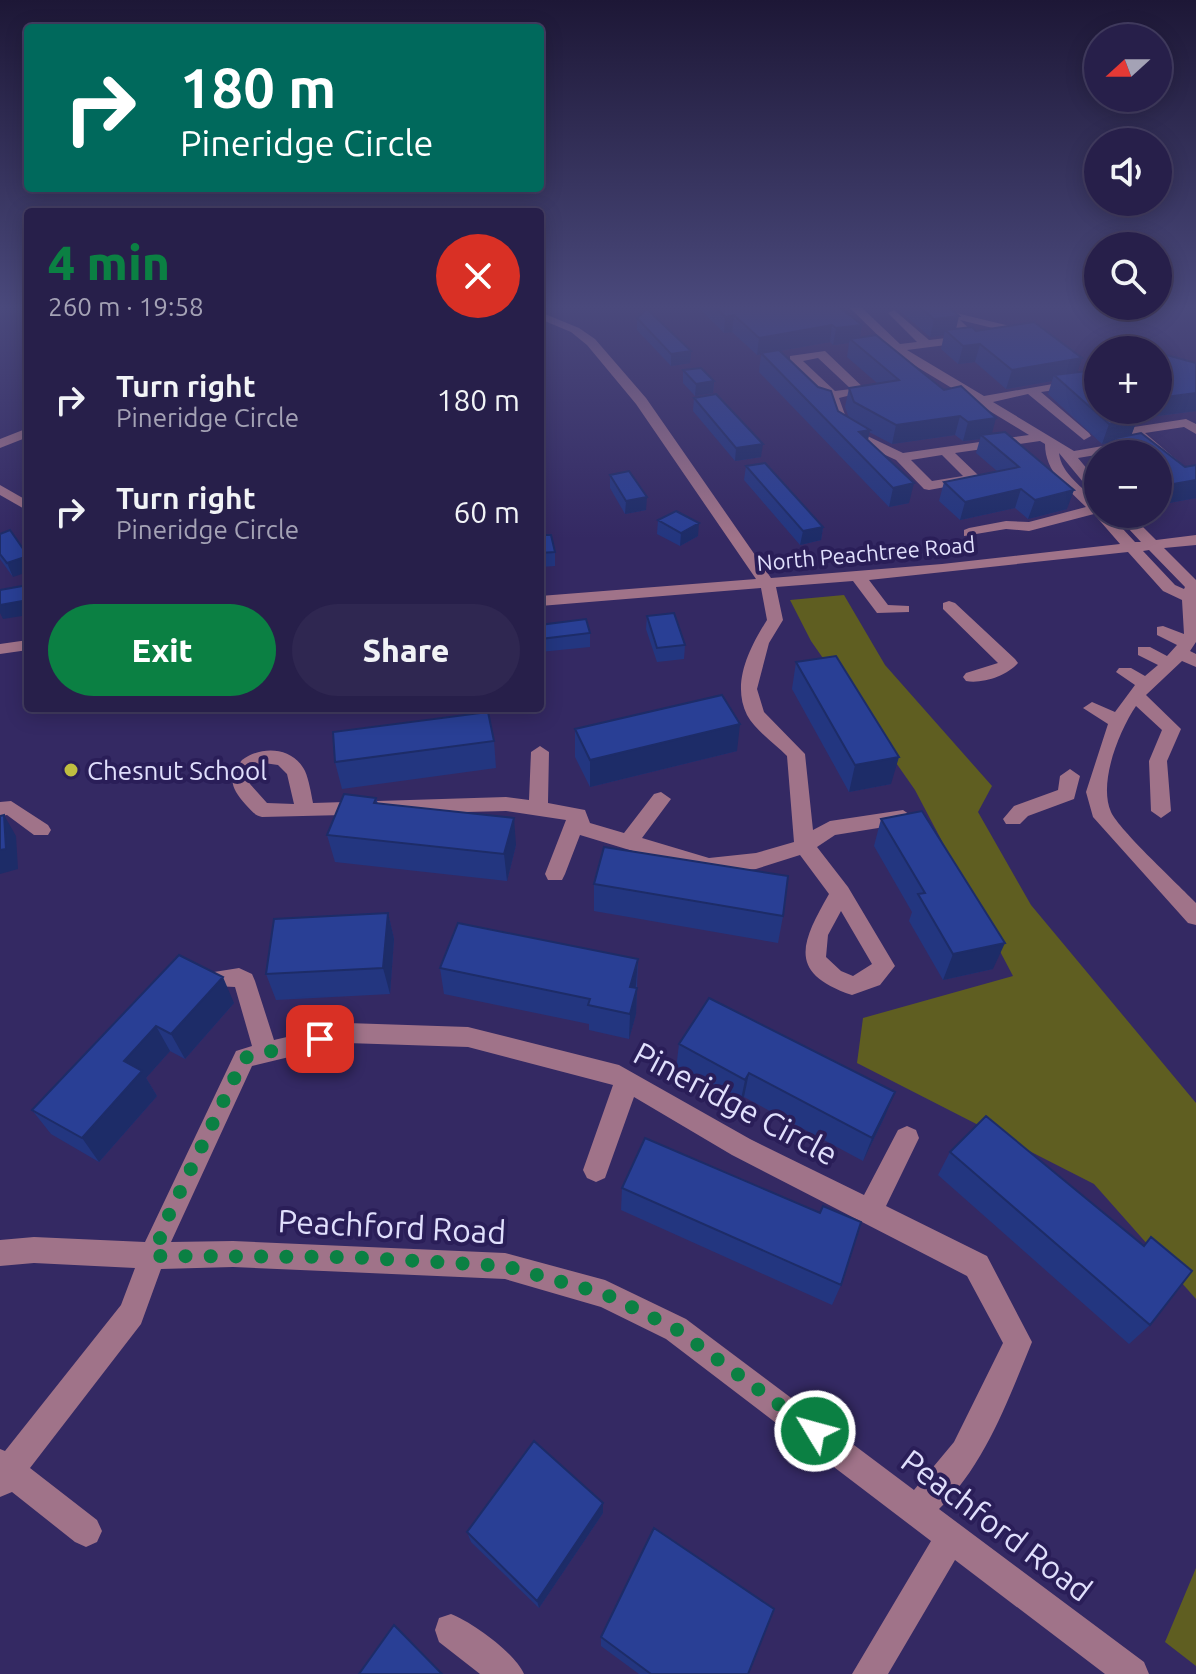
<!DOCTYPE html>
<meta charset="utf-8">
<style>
:root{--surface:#271f4a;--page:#2f2751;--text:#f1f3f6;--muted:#a4a2b5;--line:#433d62;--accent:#0b8043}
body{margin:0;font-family:Ubuntu,sans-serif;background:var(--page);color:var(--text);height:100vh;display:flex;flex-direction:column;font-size:30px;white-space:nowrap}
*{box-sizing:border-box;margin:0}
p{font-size:26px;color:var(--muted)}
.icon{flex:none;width:44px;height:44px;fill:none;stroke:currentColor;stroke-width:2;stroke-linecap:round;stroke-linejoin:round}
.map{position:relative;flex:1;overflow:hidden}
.details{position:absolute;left:24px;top:208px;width:520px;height:504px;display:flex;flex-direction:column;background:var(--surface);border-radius:8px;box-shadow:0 4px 20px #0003,0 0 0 2px var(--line)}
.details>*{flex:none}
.hud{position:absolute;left:24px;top:24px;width:520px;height:168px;border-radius:8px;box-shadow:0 4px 20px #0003,0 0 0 2px var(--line);background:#00695c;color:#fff;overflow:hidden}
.needle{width:52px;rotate:249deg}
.fabs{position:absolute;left:1084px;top:24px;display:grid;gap:16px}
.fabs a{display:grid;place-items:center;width:88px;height:88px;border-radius:50%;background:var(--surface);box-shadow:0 4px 20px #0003,0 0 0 2px var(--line);font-size:40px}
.pin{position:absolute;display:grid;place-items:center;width:68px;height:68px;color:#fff;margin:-34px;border-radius:16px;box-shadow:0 4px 12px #0006}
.me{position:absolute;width:88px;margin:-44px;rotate:307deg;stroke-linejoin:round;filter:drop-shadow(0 0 6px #0008)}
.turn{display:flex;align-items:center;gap:28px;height:168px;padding:0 24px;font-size:36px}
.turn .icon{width:104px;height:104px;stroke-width:2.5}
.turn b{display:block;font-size:56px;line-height:68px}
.round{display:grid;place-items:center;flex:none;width:84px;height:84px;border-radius:42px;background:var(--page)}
.overview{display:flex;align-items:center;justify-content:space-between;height:136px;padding:0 24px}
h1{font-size:48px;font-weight:800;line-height:60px;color:var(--accent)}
.primary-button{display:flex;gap:16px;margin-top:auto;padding:16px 24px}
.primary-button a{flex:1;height:92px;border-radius:48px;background:var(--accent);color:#fff;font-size:32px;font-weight:800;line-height:92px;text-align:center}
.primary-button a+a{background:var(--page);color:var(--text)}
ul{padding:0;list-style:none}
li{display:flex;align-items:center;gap:24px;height:112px;padding:0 24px}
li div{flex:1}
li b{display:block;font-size:30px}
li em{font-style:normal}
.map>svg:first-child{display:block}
.green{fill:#5f5e21}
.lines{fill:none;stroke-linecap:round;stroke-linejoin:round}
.minor{fill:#a07389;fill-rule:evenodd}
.wall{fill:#233680;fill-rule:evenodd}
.shaded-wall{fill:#1d2c68}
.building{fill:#293f95;stroke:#1d2c68;stroke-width:2}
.route{stroke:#0b8043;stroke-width:14;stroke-dasharray:0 25.2}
.poi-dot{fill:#c0be40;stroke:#2a1e58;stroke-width:3}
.labels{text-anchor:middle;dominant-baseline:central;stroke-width:8;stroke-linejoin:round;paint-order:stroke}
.far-street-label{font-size:22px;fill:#e0dffc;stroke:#2a1e58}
.poi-label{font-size:26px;fill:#e0dffc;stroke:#2a1e58;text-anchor:start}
.near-street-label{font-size:32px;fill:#e0dffc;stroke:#2a1e58}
</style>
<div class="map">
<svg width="1196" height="1674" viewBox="0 0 1196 1674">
<rect width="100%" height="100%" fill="#342963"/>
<path class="green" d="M844 595 885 665 992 786 978 812 1031 905 1196 1103V1299L1094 1184 857 1063 863 1018 1013 976 915 790 811 641 790 600Z
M1196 1568V1666L1165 1642Z"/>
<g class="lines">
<path class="minor" d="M847 305H859L900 344 917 342 888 313 894 310 929 340 963 336 946 319 956 313 1014 327V333L1008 337 907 350 984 396 1098 376V384L1041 392 1089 433 1091 436 1084 440 1028 394 993 402 1074 451 1137 440 1127 431 1134 427 1186 419 1196 424V434L1184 427 1145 433 1185 467 1196 466V474L1177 475 1158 459V454H1153L1144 447 1078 458 1098 482V495L1093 494 1059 453C1061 474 1084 488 1098 503V514H1109L1135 542H1141L1115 514H1130L1156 540 1196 535V545L1164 548 1196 580V642L1190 651 1196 654V667L1182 661 1146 695 1181 729 1167 761 1171 811 1161 818 1151 811 1149 761 1162 730 1136 706C1119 731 1098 783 1111 812 1120 831 1178 884 1196 903V925L1188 923 1093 817 1086 792 1108 724 1083 708 1092 702 1115 712 1135 685 1116 672 1119 668H1131L1145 676 1158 665 1138 655V647H1150L1167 656 1177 645 1157 635V627L1163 626 1184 634 1182 600 1163 591 1128 552 869 580 888 605 909 606V612L877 613 853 581 776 587 783 620 769 643 757 689 764 712 805 754 813 830 830 821 903 810 913 817 903 824 835 835 817 847 848 887 895 966 880 985 852 995C787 973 801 943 829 894L800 855 756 869 709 874 580 835 565 874 562 880H548L545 874 566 820 506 811 262 817C254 815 252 811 246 805 231 788 227 779 242 760 262 745 293 747 305 771 309 780 311 793 313 803L506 797 529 800 531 752 540 746 549 752 548 803 585 810 590 823 624 833 654 794 661 792 671 799 642 838 709 858 756 853 794 842 787 756C775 744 755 730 747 715 731 683 750 647 767 620L761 588 540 606V596L756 579 636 404 587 345 571 332 540 319V312L579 328 595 339 646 398 771 578 942 564 1120 544 1094 514 1029 531 1006 529 964 536V530L969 528 1006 521 1029 522 1086 507C1067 488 1045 472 1045 444L1040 441 955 453 978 475V481L929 490 924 489 896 460 847 437 837 428 826 396 790 362V356L825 351 867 391 839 398 848 423 857 431 903 453 1029 435 899 356ZM960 320 1001 330 975 334ZM818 358 851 389 835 391 803 361ZM942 455 963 476 932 481 911 460ZM1149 550 1185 587 1184 589 1175 585 1143 551ZM264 763 278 765 287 774 294 804 267 803 250 784 253 772ZM841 911 872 964 853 976 841 971 826 957 828 935Z
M28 428V437L0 448V439Z
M0 485 28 501V511L0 495Z
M949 601 955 603 1015 659 1018 663C1007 676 982 684 966 681L963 677 966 673 998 663 943 609V603Z
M28 640V650L0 654V644Z
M1070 769 1080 776 1074 799 1028 816 1020 824H1006L1003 819 1014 806 1058 790 1060 776Z
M11 801 48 825 51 830 48 835H34L7 815 0 816V802Z
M239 968 252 974 255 981 274 1040 347 1023 468 1027 619 1065 750 1139 864 1195 898 1130 907 1126 916 1130 919 1138 886 1206 987 1256 1032 1342C1008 1400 985 1465 939 1509L1144 1662 1149 1674H1105L955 1560 888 1674H852L931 1541 666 1339 601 1307 505 1279 233 1267 161 1269 141 1324 30 1468 97 1520 102 1531 97 1542 86 1547 75 1542 12 1492 0 1497V1449L5 1451 121 1305 135 1268 34 1263 0 1266V1240L34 1237 145 1242 236 1051 252 1046 235 987 214 986 211 979 214 972ZM347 1043 468 1047 613 1085 583 1170 587 1178 596 1182 605 1178 634 1097 732 1155 967 1276 1003 1343 954 1442 914 1490 686 1319 605 1280 505 1253 233 1241 171 1242 252 1066Z
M451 1614C472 1622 515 1653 524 1674H480L439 1642 435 1630 439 1618Z"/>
</g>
<path class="wall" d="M696 305H837L862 325 860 337 992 434 1067 509 1028 519 1015 508 960 520 939 501 944 482 997 471 976 453 980 439 963 441 955 435 892 444 869 432 868 440 909 503 889 507 759 372 761 354 757 355 732 332 724 333ZM830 342 833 345 849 343 847 357 877 383 849 388 845 407 849 418 838 411 780 351Z
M893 305H946L956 329 976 331 1077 372 1098 410 1196 411 1135 419 1137 420 1131 435 1185 467 1196 465V498L1158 505V454H1110L1114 442 1102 444 1048 394 1052 381 1006 389 975 362 958 364 941 349 944 335 930 337Z
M637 318 691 351 690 363 671 366 637 330Z
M683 370 714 381 713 393 695 396 683 383Z
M694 398 761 457 735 461 693 411Z
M746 466 823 527 821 540 800 545 744 480Z
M610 475 646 510 625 514 610 488Z
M658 520 698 536 680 546 657 534Z
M0 534 13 577 0 559Z
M540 535 555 552V566L540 567Z
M647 616 685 645 684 659 657 662 646 629Z
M540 625 590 633V647L540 652Z
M796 662 891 784 849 792 792 689Z
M575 729 737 751 590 787 575 757Z
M494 741 496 768 342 789 335 762Z
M376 798 378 804 516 845 507 881 335 862 327 835Z
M881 819 993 969 943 980 909 921 912 912 874 846Z
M594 884 783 916 778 943 594 911Z
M388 913 394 939 390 994 276 1000 266 974Z
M179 955 234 1003 185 1059 170 1051 146 1078 157 1096 99 1162 51 1134 32 1110Z
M638 959 636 1014 629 1039 589 1030V1024L444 994 440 968Z
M679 1044 885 1116 863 1161 744 1097 740 1104 676 1069Z
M950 1152 1143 1246 1151 1237 1150 1325 1129 1344 938 1175Z
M622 1188 841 1285 832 1305 621 1210Z
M603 1503V1513L539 1608 471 1542 467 1532Z
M601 1637 748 1674H639L601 1646Z"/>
<path class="shaded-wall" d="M734 315 732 332 724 333 725 317Z
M959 316 955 334 945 330 944 335 930 337 934 319Z
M832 325 830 342 757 355 759 338Z
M862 325 859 342 850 339 849 343 833 345 836 328Z
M980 344 975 362 958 364 963 346Z
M691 351 690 363 671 366V354Z
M1082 358 1076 377 1054 375 1052 381 1006 389 1012 370Z
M714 381 713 393 695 396 696 384Z
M1196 393V411L1110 422 1114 410H1158V398Z
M960 416 955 435 892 444 896 425Z
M996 418 991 437 981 435 980 439 963 441 968 422Z
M1137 420 1130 439 1116 438 1114 442 1102 444 1109 424Z
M870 430 866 449 859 432Z
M763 444 761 457 735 461 736 448Z
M543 471V484L540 487V474Z
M1196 480V498L1158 505V494L1162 486Z
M914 483 909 503 889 507 893 488Z
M1021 489 1015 508 960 520 965 502Z
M1074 490 1067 509 1028 519 1035 500Z
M647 497 646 510 625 514 626 501Z
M699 523 698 536 680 546 681 533Z
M823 527 821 540 800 545 803 531Z
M28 556V572L13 577 7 563Z
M28 600V615L3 619 0 613V605Z
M182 708H211V710L184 714Z
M740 724 737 751 590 787V760Z
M899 757 891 784 849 792 855 765Z
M4 815 16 836 18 869 0 874V850Z
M514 818 516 845 507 881 504 854Z
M388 913 394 939 390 994 383 968Z
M1005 943 993 969 943 980 953 954Z
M638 959 636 985 629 1012 630 987Z
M223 977 234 1003 185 1059 171 1034Z
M637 988 636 1014 629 1039 630 1014Z
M156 1026 170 1051 146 1078 157 1096 99 1162 82 1138 124 1061Z
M749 1073 744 1097 740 1104 745 1080Z
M895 1092 885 1116 863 1161 872 1138Z
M603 1503V1513L539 1608 537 1601Z"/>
<path class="building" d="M714 305H837L862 325 836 328 832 325 759 338 734 315 725 317Z
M917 305H946L959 316 934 319Z
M647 309 691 351 671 354 637 318Z
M1034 322 1082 358 1012 370 980 344 963 346 945 330 972 327 976 331Z
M876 335 944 390 961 386 996 418 968 422 960 416 896 425 854 402 849 388 899 380 850 339Z
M779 350 818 387 831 391 838 411 870 430 859 432 914 483 893 488 761 353Z
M1163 354 1196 363V393L1158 398V359Z
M701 368 714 381 696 384 683 370Z
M1096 370 1098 371V410H1125L1137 420 1109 424 1054 375Z
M716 394 763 444 736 448 694 398Z
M1005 432 1074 490 1035 500 1021 489 965 502 944 482 1019 467 981 435Z
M1141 433 1185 467 1196 465V480L1162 486 1158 483V454H1135L1116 438Z
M765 463 823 527 803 531 746 466Z
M629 471 647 497 626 501 610 475Z
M676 511 699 523 681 533 658 520Z
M10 530 28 556 7 563 0 554V534Z
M540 535H551L555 552 540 553Z
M28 585V600L0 605V590Z
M674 613 685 645 657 648 647 616Z
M586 619 590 633 540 639V625Z
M836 656 899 757 855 765 796 662Z
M722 695 740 724 590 760 575 729Z
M488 712 494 741 335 762 333 732Z
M344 794 376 798 374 803 514 818 504 854 327 835Z
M922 811 1005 943 953 954 918 894 925 893 881 819Z
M4 815 6 849 0 850V816Z
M604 847 788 876 783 916 594 884Z
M388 913 383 968 266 974 274 919Z
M458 923 638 959 630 987 637 988 630 1014 588 1005 590 999 440 968Z
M179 955 223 977 171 1034 156 1026 124 1061 142 1071 82 1138 32 1110Z
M709 998 895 1092 872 1138 749 1073 745 1080 679 1044Z
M986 1116 1144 1246 1151 1237 1192 1271 1150 1325 950 1152Z
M645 1138 820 1213 823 1206 861 1222 841 1285 622 1188Z
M534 1441 603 1503 537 1601 467 1532Z
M654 1528 774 1609 748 1674H651L601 1637Z
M394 1625 442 1674H359Z"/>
<linearGradient id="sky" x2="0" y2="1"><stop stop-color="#1d1736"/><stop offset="0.57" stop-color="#4a497c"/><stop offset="1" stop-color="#4a497c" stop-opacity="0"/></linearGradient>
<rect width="1196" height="539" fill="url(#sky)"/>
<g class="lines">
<path class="route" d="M320 1039 244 1058 165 1223 154 1256 349 1257 505 1266 605 1294 676 1329 815 1431"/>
</g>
<circle class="poi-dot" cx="71" cy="770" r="8"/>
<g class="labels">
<g class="far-street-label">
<text transform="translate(866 553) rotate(-5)">North Peachtree Road</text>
</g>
<g class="poi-label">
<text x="87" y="770">Chesnut School</text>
</g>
<g class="near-street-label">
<text transform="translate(736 1103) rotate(28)">Pineridge Circle</text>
<text transform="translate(392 1226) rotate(3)">Peachford Road</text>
<text transform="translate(997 1525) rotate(37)">Peachford Road</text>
</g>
</g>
</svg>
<div class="fabs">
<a><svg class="needle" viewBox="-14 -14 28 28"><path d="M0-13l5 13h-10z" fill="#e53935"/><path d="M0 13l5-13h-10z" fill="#a4a2b5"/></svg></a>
<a><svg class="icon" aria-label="sound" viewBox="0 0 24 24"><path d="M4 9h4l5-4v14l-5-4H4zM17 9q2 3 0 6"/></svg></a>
<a><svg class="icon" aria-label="search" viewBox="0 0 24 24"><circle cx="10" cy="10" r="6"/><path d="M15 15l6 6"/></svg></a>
<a>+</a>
<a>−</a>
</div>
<div class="pin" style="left:320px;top:1039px;background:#d93025"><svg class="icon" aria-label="arrive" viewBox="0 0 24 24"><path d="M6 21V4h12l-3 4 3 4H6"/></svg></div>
<svg class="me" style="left:815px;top:1431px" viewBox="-20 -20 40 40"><circle r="17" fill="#0b8043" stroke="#fff" stroke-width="3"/><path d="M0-11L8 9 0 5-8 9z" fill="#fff"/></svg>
<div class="hud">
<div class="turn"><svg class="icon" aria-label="right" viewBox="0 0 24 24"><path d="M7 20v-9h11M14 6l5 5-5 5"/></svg><div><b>180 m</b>Pineridge Circle</div></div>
</div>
<section class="details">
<div class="overview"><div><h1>4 min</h1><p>260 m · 19:58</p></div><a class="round" style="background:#d93025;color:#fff"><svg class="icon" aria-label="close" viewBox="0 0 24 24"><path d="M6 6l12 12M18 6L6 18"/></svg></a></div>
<ul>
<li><svg class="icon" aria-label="right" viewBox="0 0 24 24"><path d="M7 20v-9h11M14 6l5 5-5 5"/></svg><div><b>Turn right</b><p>Pineridge Circle</p></div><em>180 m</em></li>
<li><svg class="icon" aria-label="right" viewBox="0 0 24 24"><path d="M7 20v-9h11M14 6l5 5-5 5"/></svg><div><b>Turn right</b><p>Pineridge Circle</p></div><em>60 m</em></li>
</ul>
<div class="primary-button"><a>Exit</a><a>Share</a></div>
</section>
</div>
